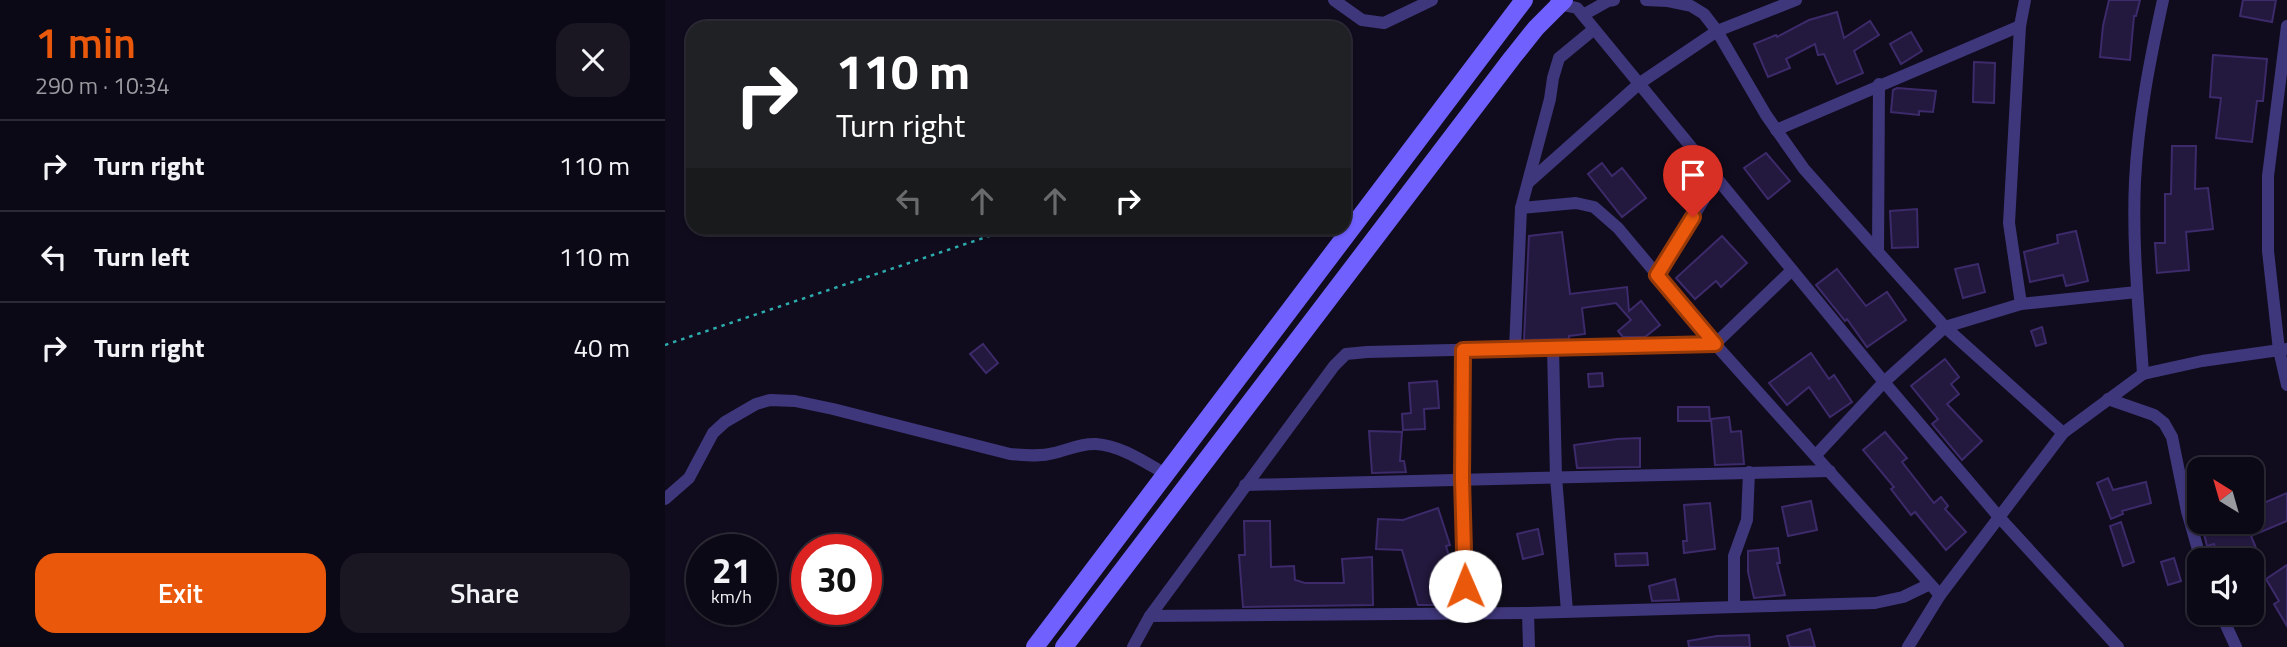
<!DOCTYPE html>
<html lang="en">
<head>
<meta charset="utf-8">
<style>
	:root { --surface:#0c0916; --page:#1a1723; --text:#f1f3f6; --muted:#9a9aa1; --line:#2c2a35; --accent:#ea580c }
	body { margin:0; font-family:"Titillium Web",sans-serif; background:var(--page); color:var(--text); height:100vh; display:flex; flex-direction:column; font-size:26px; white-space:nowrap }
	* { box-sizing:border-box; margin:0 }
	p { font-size:23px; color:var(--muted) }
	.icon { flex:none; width:38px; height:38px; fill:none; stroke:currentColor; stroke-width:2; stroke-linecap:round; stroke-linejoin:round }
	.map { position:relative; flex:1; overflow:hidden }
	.panel { display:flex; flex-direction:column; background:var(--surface); width:665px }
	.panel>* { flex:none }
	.banner { position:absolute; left:21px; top:21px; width:665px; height:214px; border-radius:21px; box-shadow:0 2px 5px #0004,0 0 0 2px var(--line); background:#202124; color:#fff; overflow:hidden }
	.needle { width:46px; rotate:323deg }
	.controls { position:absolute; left:1522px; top:457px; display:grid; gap:14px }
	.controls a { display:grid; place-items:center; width:77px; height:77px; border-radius:14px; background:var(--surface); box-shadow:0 2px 5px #0004,0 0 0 2px var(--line); font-size:35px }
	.speed { position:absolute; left:21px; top:534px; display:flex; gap:14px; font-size:35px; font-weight:700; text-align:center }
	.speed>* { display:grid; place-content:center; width:91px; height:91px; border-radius:50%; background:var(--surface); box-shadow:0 2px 5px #0004,0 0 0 2px var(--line); line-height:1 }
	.speed small { font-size:18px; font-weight:400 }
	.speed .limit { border:10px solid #d22; background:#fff; color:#111 }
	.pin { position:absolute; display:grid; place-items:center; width:60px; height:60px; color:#fff; margin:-72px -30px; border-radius:50% 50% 50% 0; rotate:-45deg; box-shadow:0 0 7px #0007 }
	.pin .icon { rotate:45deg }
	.me { position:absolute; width:77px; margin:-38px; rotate:359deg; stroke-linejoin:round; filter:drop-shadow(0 0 5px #0008) }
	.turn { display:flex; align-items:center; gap:24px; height:147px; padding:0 35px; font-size:32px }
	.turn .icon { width:91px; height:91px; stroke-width:2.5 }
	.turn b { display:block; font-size:49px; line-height:60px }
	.lanes { display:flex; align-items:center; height:66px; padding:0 35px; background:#0003; justify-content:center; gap:35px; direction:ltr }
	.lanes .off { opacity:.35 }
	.round { display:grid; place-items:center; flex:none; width:74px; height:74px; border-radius:21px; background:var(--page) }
	.head { display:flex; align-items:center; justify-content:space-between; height:119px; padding:0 35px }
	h1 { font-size:42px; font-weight:600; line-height:52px; color:var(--accent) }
	.cta { display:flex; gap:14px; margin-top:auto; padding:14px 35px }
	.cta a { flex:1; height:80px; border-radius:21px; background:var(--accent); color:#fff; font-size:28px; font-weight:600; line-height:80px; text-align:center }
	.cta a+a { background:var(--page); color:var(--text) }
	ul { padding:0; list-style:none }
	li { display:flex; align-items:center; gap:21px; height:91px; padding:0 35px; border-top:2px solid var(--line) }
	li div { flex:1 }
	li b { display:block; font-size:26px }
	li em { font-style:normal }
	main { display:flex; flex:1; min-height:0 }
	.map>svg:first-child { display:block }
</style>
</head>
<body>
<main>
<section class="panel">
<div class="head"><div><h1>1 min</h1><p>290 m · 10:34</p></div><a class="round"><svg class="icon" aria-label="close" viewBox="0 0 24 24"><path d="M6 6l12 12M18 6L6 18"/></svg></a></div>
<ul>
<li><svg class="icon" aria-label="right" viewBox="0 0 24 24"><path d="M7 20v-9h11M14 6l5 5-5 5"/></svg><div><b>Turn right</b></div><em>110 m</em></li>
<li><svg class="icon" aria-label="left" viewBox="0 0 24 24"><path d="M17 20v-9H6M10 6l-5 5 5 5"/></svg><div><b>Turn left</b></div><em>110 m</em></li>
<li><svg class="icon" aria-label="right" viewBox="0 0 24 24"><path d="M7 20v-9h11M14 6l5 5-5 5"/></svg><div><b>Turn right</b></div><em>40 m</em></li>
</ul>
<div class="cta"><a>Exit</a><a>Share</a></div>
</section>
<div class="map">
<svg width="1622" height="647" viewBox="0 0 1622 647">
	<rect width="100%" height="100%" fill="#100c1d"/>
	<!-- building -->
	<g fill="#23183e" stroke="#3c2a6a" stroke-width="2">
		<polygon points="1444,0 1475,0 1471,16 1469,16 1465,60 1435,57 1438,26"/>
		<polygon points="1578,0 1611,0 1607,22 1575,16"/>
		<polygon points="1172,12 1179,38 1205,21 1214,35 1189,51 1198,73 1172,84 1159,54 1153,55 1150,44 1121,59 1125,68 1103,77 1089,44 1111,35 1112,37 1144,20"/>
		<polygon points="1246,32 1257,51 1236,64 1225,44"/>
		<polygon points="1548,55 1602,59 1598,101 1592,101 1587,142 1551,138 1556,98 1545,97"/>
		<polygon points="1309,62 1330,63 1329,103 1308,102"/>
		<polygon points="1232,88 1271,91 1268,112 1254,111 1254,115 1226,112 1228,90"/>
		<polygon points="1507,146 1531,146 1530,189 1543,188 1548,229 1521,232 1524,270 1492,273 1490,243 1500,243 1500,194 1506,194"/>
		<polygon points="1101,153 1125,181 1103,199 1079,168"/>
		<polygon points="937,163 947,176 957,168 981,198 957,217 923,174"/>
		<polygon points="1252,209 1253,247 1227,248 1225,211"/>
		<polygon points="1411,231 1423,281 1401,286 1398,275 1365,282 1359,252 1393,243 1392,235"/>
		<polygon points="897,232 905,294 962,287 964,311 976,301 995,325 980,337 958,337 953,331 966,320 951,303 917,308 920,334 904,336 904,339 859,340 864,236"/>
		<polygon points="1057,236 1082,263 1056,287 1051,281 1030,299 1011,278"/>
		<polygon points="1313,264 1320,292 1298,298 1290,269"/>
		<polygon points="1172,269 1201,306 1222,292 1241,320 1202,347 1182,319 1180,321 1151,285"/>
		<polygon points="1377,327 1381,343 1371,346 1366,331"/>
		<polygon points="318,344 333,363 321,373 305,354"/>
		<polygon points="1146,353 1164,379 1169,375 1187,402 1165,417 1144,387 1122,405 1104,383"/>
		<polygon points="1280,359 1294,377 1286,384 1294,394 1282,404 1317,441 1297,460 1267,424 1273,419 1246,386"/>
		<polygon points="937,373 938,386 924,387 923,374"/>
		<polygon points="772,381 774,408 759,409 760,429 738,430 737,414 746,413 744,383"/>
		<polygon points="1013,407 1044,407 1045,421 1013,421"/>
		<polygon points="1064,417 1066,432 1076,431 1079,464 1050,465 1046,419"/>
		<polygon points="704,431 737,432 735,461 739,461 741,472 707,473"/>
		<polygon points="1220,432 1242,458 1237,462 1269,503 1276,497 1283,506 1280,509 1301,532 1281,550 1250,512 1246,515 1226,489 1229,487 1198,450"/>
		<polygon points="975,438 975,467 912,468 909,445 952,439"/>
		<polygon points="1443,478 1448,490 1481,482 1486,503 1457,511 1458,514 1446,519 1432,483"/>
		<polygon points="1622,493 1622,521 1586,536 1596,560 1553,560 1549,544 1542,546 1536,522 1587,522 1587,508"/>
		<polygon points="1146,501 1152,530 1123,536 1117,507"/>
		<polygon points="1045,503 1050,549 1019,553 1018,541 1022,541 1019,505"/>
		<polygon points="773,508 785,545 781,546 787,566 777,570 784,605 753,605 737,550 711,549 713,519 738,520"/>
		<polygon points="579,521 605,521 606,567 629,566 630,580 640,583 679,583 677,559 707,557 708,605 578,607 574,555 580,555"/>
		<polygon points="1456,522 1469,562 1458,566 1445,526"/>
		<polygon points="873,529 878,554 858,559 852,534"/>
		<polygon points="1113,548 1115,563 1112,563 1120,595 1089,598 1083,572 1083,551"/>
		<polygon points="982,553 983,565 951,566 950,554"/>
		<polygon points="1509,558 1516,581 1503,585 1496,562"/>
		<polygon points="1622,565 1622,626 1609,604 1614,601 1601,579"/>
		<polygon points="1010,579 1014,600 987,601 984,586"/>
		<polygon points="1145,629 1150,647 1125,647 1122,636"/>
		<polygon points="1084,635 1085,647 1024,647 1023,641 1052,636"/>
	</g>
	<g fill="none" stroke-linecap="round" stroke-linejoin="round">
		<!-- path -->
		<polyline stroke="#2dacae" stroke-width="2.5" stroke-dasharray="3.5 5" stroke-linecap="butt" points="0,345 348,228"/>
		<!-- street -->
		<g stroke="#3f377c" stroke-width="12">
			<polyline points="669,0 697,20 719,23 767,0"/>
			<polyline points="981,0 1002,1 1026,6 1039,14 1052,31 1101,115 1139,169 1280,327 1398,433"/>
			<polyline points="891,1 893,4 912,8 1219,382 1334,517 1453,647"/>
			<polyline points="918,15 943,1 949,0"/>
			<polyline points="1622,26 1603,176 1603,251 1614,350 1622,385"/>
			<polyline points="1111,130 1355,26"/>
			<polyline points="865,181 975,83 1052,31 1131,0"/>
			<polyline points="856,208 911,203 929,207 953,228 1050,344 1275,595"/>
			<polyline points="1213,252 1214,84"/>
			<polyline points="992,275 1052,178"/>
			<polyline points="1356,304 1344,223 1355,26 1360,0"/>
			<polyline points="888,348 891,477 902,611"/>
			<polyline points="850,349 856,208 885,99 888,78 894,58 928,30"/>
			<polyline points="798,350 797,479 801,613"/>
			<path d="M 1478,374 C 1474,310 1467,245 1470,181 C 1473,120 1485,59 1498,0"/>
			<polyline points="1443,399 1489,415 1499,423 1507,437 1522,511 1536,560"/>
			<polyline points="1151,455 1219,382 1280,327 1356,304 1472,292"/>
			<polyline points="580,485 1165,471"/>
			<path d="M 0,499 L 24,478 L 48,433 L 60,422 L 91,404 L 105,400 L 130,401 L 168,409 L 345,454 C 360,455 375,457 389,453 C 403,450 416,443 431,444 C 457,446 479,462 501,474"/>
			<polyline points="1069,607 1069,556 1082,520 1084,472"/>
			<polyline points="1555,612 1571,647"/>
			<polyline points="863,613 864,647"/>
			<polyline points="485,616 863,613 1210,603 1238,597 1265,584"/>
			<polyline points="468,647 485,616 669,366 681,354 702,352 1050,344 1127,270"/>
			<polyline points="1243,647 1275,595 1398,433 1478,374 1537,361 1622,349"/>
		</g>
		<!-- secondary -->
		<g stroke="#7060fe" stroke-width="18">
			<polyline points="370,647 859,0"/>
			<polyline points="399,647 847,58 871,28 899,0"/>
		</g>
	</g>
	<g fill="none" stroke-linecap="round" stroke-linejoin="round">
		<defs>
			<polyline id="route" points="800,586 797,479 798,350 1050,344 992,275 1028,217"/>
		</defs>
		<!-- route casing -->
		<use href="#route" stroke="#983908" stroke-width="18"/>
		<!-- route -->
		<use href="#route" stroke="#ea580c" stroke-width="12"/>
	</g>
</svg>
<div class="controls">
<a><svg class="needle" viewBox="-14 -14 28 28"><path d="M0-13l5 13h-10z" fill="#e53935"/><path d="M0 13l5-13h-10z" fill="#9a9aa1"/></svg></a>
<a><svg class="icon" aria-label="sound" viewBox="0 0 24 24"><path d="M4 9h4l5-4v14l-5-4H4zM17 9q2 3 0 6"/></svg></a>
</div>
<div class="speed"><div>21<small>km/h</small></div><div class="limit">30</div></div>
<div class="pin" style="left:1028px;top:217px;background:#d93025"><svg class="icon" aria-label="arrive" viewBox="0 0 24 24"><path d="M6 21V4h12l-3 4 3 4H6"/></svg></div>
<svg class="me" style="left:800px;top:586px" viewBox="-20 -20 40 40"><circle r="19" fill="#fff"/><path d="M0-13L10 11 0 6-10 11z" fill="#ea580c"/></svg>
<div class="banner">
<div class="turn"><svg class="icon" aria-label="right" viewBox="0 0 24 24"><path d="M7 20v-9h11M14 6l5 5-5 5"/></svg><div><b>110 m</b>Turn right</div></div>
<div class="lanes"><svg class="icon off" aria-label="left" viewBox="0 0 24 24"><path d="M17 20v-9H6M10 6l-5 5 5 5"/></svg><svg class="icon off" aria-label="ahead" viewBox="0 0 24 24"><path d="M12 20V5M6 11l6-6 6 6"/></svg><svg class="icon off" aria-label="ahead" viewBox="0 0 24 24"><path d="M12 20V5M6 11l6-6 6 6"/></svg><svg class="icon" aria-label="right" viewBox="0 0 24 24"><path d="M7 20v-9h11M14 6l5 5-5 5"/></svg></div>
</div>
</div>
</main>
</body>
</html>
